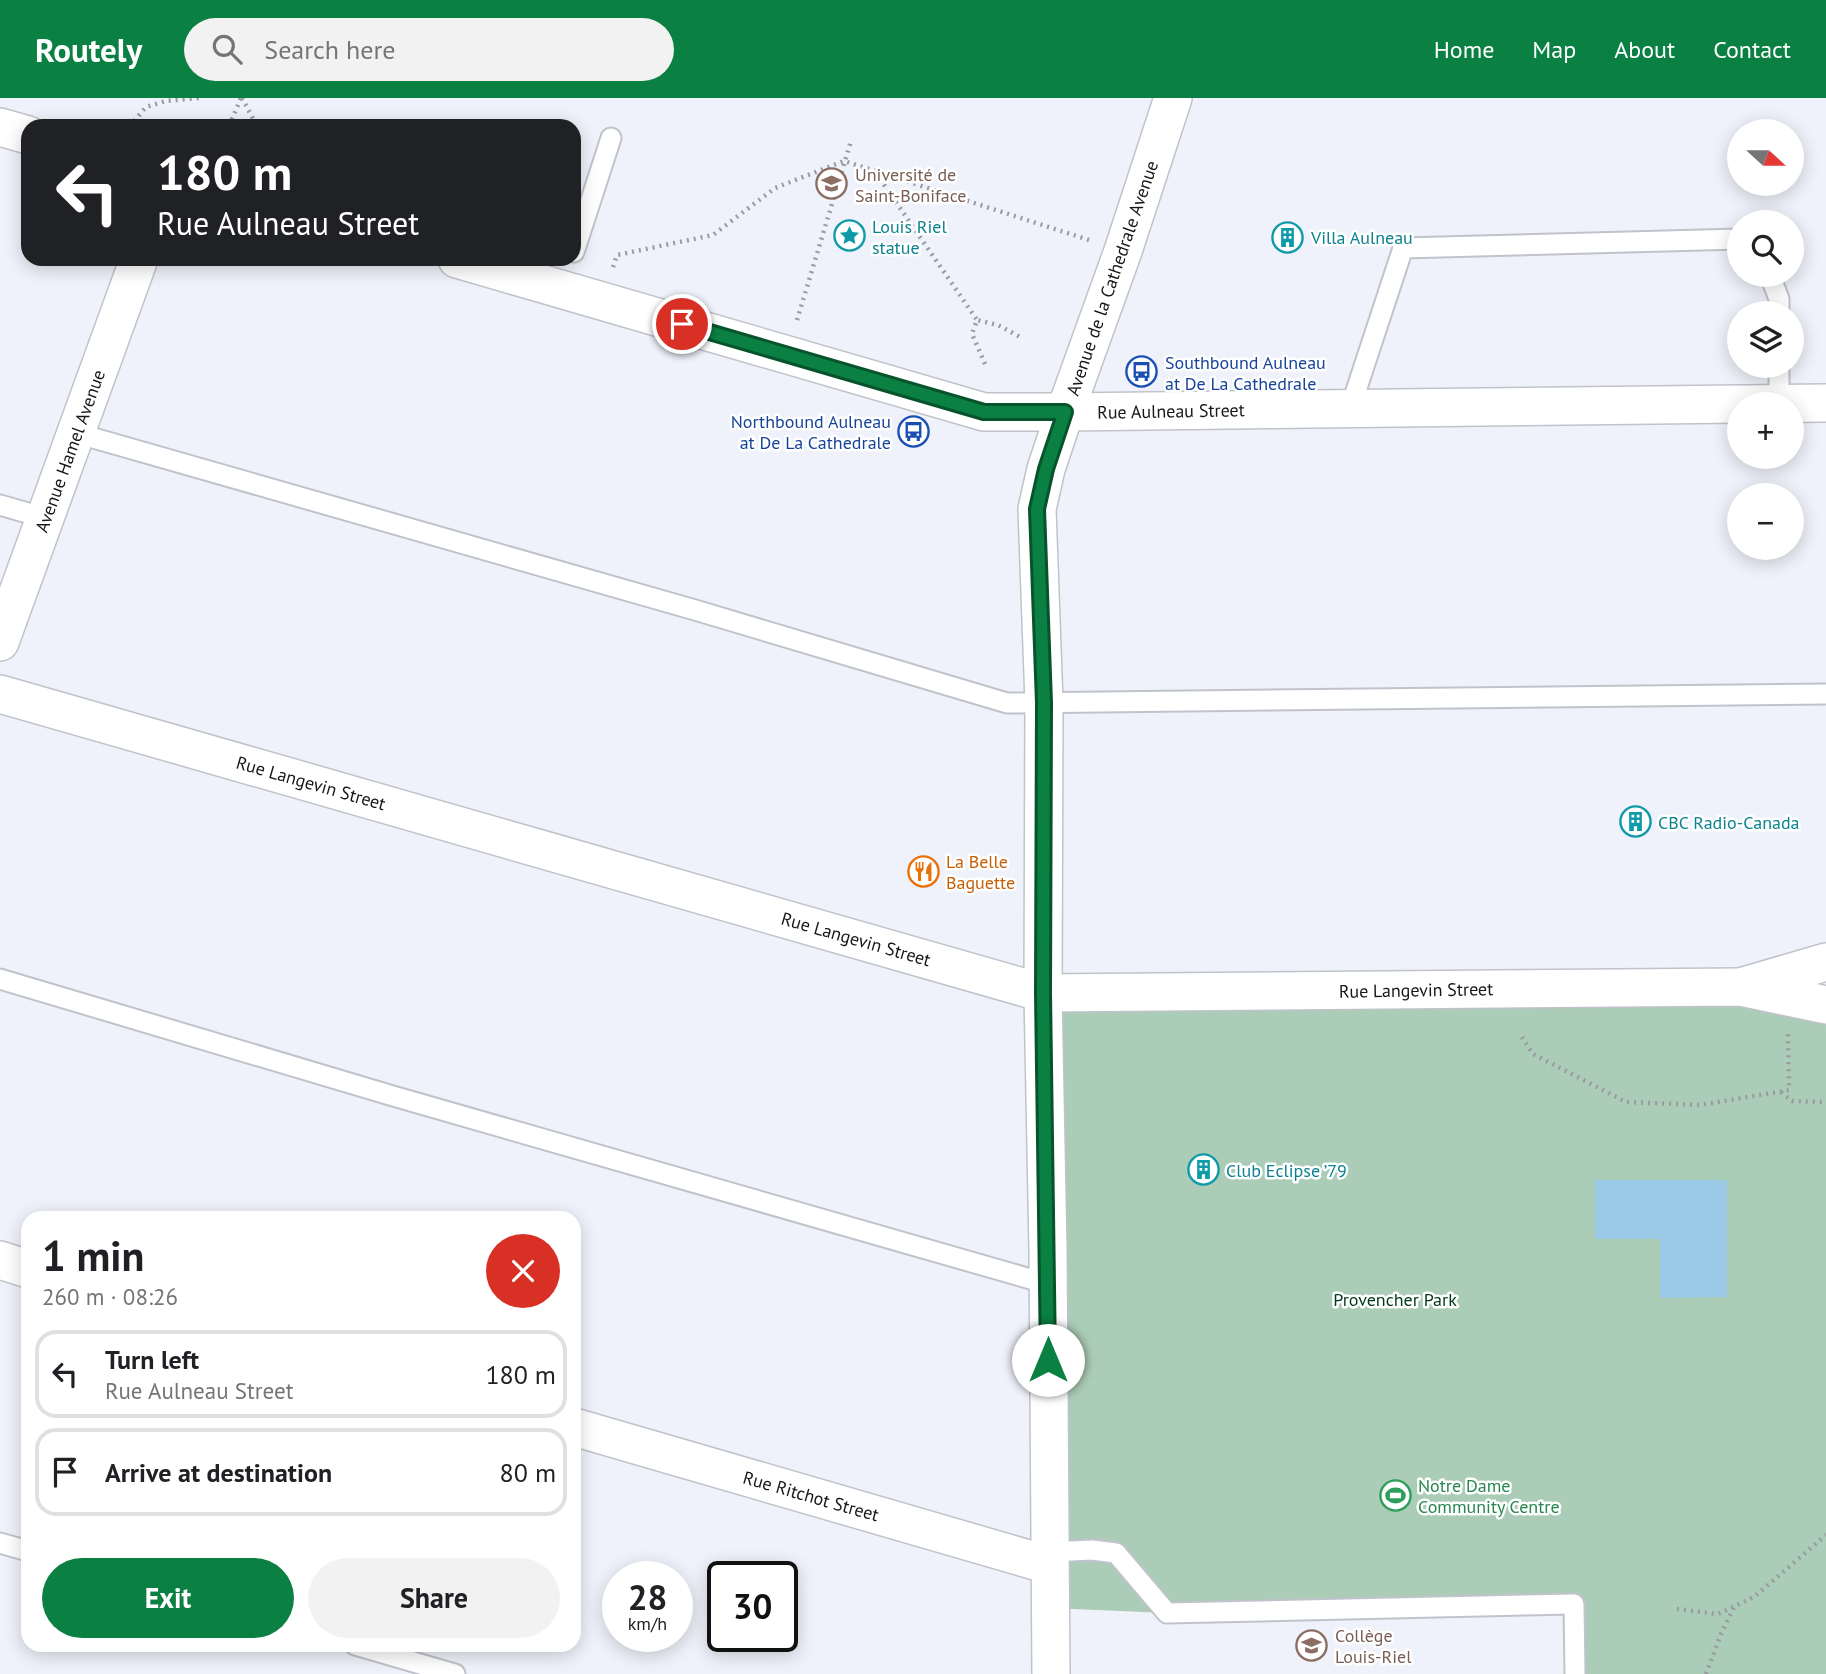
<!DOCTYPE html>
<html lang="en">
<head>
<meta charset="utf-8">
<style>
	:root { --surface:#fff; --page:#f2f2f2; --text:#202124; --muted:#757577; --line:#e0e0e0; --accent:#0b8043 }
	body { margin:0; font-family:"PT Sans",sans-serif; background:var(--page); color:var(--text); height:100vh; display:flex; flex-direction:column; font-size:26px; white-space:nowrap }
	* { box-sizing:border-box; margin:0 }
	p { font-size:23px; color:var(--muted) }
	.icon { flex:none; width:38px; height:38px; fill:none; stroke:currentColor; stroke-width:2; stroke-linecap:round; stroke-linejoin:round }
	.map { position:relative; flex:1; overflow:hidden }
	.drawer { position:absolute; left:21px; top:1113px; width:560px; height:441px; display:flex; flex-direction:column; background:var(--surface); border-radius:21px; box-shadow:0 4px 18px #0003 }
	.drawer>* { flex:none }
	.guide { position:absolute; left:21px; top:21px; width:560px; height:147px; border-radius:21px; box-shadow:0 4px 18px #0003; background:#202124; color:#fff; overflow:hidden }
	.needle { width:46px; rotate:111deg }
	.controls { position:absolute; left:1727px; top:21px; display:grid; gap:14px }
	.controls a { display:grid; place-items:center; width:77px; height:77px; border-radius:50%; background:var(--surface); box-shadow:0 4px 18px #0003; font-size:35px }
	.speed { position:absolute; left:602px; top:1463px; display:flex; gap:14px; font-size:35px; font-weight:700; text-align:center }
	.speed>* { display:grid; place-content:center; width:91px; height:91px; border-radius:50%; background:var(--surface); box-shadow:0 4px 18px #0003; line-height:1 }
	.speed small { font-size:18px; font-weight:400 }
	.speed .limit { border:4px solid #111; border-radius:10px; background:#fff; color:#111 }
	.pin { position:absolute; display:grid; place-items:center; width:60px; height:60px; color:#fff; margin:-30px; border:4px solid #fff; border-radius:50%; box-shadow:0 2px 7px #0007 }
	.me { position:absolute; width:77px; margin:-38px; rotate:0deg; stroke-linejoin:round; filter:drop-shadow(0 0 5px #0008) }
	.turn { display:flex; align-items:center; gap:24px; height:147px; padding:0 21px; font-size:32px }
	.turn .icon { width:91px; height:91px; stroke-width:2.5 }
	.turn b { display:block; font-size:49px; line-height:60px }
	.round { display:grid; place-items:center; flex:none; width:74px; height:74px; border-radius:37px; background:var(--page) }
	.headline { display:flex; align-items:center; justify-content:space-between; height:119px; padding:0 21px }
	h1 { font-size:42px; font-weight:600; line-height:52px }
	.cta { display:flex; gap:14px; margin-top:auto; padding:14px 21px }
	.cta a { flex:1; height:80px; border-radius:42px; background:var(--accent); color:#fff; font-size:28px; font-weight:600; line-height:80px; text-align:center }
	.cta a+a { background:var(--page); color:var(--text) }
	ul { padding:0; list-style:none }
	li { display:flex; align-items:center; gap:21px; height:88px; margin:0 14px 10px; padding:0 7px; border:4px solid var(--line); border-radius:21px }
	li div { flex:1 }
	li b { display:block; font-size:26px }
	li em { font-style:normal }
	header { display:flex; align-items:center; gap:42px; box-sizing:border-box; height:98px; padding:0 35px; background:var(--accent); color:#fff }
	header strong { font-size:33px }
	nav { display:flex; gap:38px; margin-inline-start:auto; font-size:24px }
	.search { width:490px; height:63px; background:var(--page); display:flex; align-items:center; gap:18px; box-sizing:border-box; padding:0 24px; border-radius:38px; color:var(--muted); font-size:26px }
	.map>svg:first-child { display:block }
</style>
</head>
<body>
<header>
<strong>Routely</strong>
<div class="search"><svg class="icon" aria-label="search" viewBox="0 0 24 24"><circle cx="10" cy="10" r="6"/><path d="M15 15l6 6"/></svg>Search here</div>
<nav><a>Home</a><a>Map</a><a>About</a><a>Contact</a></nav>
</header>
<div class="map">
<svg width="1826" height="1576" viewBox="0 0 1826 1576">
	<rect width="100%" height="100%" fill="#eff2fa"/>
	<!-- park -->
	<polygon fill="#abccb6" points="1043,895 1826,907 1826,1576 1575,1576 1574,1506 1167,1515 1050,1510"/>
	<!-- water -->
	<polygon fill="#9bcae6" points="1595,1082 1727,1082 1727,1199 1660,1200 1660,1141 1595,1141"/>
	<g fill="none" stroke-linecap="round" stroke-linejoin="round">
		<defs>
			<g id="lane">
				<polyline points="574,154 611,40"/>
				<polyline points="1770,177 1779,201 1779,215"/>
				<polyline points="1779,268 1779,306"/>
				<polyline points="1350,311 1403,150 1740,141"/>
				<polyline points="76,335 695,512 1007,605 1826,596"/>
				<polyline points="0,407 45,420"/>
				<polyline points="0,881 393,998 1048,1186"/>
				<polyline points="0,1445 28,1453"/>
				<polyline points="1049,1454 1092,1452 1116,1455 1167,1515 1574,1506 1575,1576"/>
				<polyline points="355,1547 455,1576"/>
			</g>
			<g id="street">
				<polyline points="0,29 28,37"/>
				<polyline points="457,161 984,314 1065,314 1740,306"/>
				<polyline points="1746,306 1826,305"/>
				<polyline points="0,544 139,161"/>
				<polyline points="0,596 1043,895 1740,889 1826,907"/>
				<polyline points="1744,888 1826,864"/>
				<polyline points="0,1162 28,1171"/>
				<polyline points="574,1329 1049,1467"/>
				<polyline points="1051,1576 1048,1152 1043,895 1044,605 1037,411 1046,371 1065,314 1123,153 1173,0"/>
			</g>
		</defs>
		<!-- lane casing -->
		<use href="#lane" stroke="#c0c3cb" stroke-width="23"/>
		<!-- street casing -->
		<use href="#street" stroke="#c0c3cb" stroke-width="40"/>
		<!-- path -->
		<g stroke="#999ba1" stroke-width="4.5" stroke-dasharray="2 5" stroke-linecap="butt">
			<polyline points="242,0 257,28"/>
			<polyline points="134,23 146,9 166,3 199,0"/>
			<polyline points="229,28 241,0"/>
			<polyline points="876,75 977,222"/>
			<polyline points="613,169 617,157 713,137 775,90 844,63 1089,142"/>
			<polyline points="797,222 851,43"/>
			<polyline points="985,266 972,236 977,222 998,227 1022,240"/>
			<polyline points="1522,939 1533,956 1626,1004 1700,1007 1789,992 1788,934"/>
			<polyline points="1781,994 1792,1003 1826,1004"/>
			<polyline points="1677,1511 1718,1516 1754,1499 1826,1437"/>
			<polyline points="1706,1576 1721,1536 1734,1509"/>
		</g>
		<!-- lane -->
		<use href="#lane" stroke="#fff" stroke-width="19"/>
		<!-- street -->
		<use href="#street" stroke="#fff" stroke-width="37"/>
	</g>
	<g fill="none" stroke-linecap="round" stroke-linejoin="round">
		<defs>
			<polyline id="route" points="682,226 984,314 1065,314 1046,371 1037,411 1044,605 1043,895 1048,1262"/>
		</defs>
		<!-- route casing -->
		<use href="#route" stroke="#07532c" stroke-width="18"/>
		<!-- route -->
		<use href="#route" stroke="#0b8043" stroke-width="12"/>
	</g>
	<!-- icons -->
	<defs>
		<symbol id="university-ring" viewBox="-11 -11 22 22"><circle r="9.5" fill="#fff" stroke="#8d6e63" stroke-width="1.5"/><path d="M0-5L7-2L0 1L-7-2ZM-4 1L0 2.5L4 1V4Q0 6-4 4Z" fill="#8d6e63"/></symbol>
		<symbol id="sight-ring" viewBox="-11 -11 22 22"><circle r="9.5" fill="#fff" stroke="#0f9aa8" stroke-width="1.5"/><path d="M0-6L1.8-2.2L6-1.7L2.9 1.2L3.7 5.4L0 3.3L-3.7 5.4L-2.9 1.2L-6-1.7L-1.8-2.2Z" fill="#0f9aa8"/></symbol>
		<symbol id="building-ring" viewBox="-11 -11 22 22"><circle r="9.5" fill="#fff" stroke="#0f9aa8" stroke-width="1.5"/><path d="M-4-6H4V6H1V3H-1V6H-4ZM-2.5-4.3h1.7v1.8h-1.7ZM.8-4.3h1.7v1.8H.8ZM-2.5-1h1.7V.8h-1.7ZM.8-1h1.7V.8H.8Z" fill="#0f9aa8"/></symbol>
		<symbol id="bus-ring" viewBox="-11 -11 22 22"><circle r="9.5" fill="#fff" stroke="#1a4fb4" stroke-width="1.5"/><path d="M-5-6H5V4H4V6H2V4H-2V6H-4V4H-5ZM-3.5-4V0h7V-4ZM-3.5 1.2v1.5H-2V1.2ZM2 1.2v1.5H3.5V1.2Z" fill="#1a4fb4"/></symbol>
		<symbol id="restaurant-ring" viewBox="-11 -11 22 22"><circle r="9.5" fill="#fff" stroke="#e8710a" stroke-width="1.5"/><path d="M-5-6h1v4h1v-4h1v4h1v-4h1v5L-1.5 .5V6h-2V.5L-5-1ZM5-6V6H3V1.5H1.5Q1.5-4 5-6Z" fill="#e8710a"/></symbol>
		<symbol id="stadium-ring" viewBox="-11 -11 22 22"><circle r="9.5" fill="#fff" stroke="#2e9e5b" stroke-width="1.5"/><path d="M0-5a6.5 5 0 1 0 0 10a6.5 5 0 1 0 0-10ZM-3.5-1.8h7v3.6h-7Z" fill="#2e9e5b"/></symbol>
		<symbol id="school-ring" viewBox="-11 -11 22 22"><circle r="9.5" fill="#fff" stroke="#8d6e63" stroke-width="1.5"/><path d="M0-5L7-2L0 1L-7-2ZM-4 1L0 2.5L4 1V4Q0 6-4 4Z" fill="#8d6e63"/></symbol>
	</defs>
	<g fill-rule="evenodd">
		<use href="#university-ring" x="814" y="68" width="35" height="35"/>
		<use href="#sight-ring" x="832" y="120" width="35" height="35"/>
		<use href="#building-ring" x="1270" y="122" width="35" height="35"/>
		<use href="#bus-ring" x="1124" y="256" width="35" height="35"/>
		<use href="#bus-ring" x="896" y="316" width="35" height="35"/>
		<use href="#building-ring" x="1618" y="706" width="35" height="35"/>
		<use href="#restaurant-ring" x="906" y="756" width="35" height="35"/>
		<use href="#building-ring" x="1186" y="1054" width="35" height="35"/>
		<use href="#stadium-ring" x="1378" y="1380" width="35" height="35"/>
		<use href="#school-ring" x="1294" y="1530" width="35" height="35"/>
	</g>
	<g text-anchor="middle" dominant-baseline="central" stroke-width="5" stroke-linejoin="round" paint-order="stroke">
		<!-- education labels -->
		<g font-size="18" fill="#785e54" stroke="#fff" text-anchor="start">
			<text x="855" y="76">Université de<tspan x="855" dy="21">Saint-Boniface</tspan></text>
			<text x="1335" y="1537">Collège<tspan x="1335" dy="21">Louis-Riel</tspan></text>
		</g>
		<!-- culture labels -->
		<g font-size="18" fill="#0d838f" stroke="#fff" text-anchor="start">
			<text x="872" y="128">Louis Riel<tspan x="872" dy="21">statue</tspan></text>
			<text x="1311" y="139">Villa Aulneau</text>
			<text x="1658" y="724">CBC Radio-Canada</text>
			<text x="1226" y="1072">Club Eclipse ’79</text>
		</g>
		<!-- street labels -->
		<g font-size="18" fill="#16171a" stroke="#fff">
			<text transform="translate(1112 180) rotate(-71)">Avenue de la Cathedrale Avenue</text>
			<text transform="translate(1171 313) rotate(-1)">Rue Aulneau Street</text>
			<text transform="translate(70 353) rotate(-70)">Avenue Hamel Avenue</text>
			<text transform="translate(311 685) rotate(16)">Rue Langevin Street</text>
			<text transform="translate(856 841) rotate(16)">Rue Langevin Street</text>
			<text transform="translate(1416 892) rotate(-1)">Rue Langevin Street</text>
			<text transform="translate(811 1398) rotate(16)">Rue Ritchot Street</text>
		</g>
		<!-- transit labels -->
		<g font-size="18" fill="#164399" stroke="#fff" text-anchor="start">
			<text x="1165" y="264">Southbound Aulneau<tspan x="1165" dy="21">at De La Cathedrale</tspan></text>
			<text x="891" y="323" text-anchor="end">Northbound Aulneau<tspan x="891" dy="21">at De La Cathedrale</tspan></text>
		</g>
		<!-- food labels -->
		<g font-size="18" fill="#c56008" stroke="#fff" text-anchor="start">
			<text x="946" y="763">La Belle<tspan x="946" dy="21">Baguette</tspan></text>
		</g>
		<!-- park labels -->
		<g font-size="18" fill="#00381d" stroke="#fff">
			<text x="1395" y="1201">Provencher Park</text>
		</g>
		<!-- leisure labels -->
		<g font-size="18" fill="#27864d" stroke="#fff" text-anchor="start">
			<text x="1418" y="1387">Notre Dame<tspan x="1418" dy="21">Community Centre</tspan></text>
		</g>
	</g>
</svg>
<div class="controls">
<a><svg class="needle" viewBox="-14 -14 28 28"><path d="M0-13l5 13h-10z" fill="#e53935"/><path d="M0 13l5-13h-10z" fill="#757577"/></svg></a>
<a><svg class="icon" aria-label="search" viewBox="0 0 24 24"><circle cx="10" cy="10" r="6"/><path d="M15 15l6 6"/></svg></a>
<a><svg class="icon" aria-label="layers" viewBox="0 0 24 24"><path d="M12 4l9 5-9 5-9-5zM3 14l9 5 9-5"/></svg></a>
<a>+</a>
<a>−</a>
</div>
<div class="speed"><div>28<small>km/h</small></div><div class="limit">30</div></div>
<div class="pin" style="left:682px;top:226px;background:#d93025"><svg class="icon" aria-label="arrive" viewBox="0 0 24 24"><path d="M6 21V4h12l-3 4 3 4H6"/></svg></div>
<svg class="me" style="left:1048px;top:1262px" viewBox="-20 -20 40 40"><circle r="19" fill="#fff"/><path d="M0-13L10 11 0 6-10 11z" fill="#0b8043"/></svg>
<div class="guide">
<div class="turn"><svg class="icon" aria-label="left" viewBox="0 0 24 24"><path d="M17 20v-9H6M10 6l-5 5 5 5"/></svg><div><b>180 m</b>Rue Aulneau Street</div></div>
</div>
<section class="drawer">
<div class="headline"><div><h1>1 min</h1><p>260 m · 08:26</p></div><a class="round" style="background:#d93025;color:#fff"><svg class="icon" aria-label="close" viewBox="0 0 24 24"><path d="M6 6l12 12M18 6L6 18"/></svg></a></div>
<ul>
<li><svg class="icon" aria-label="left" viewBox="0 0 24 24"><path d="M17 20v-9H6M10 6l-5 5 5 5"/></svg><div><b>Turn left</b><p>Rue Aulneau Street</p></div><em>180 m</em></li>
<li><svg class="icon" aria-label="arrive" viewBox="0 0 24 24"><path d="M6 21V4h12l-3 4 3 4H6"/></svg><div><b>Arrive at destination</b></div><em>80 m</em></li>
</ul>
<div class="cta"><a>Exit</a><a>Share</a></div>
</section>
</div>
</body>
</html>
